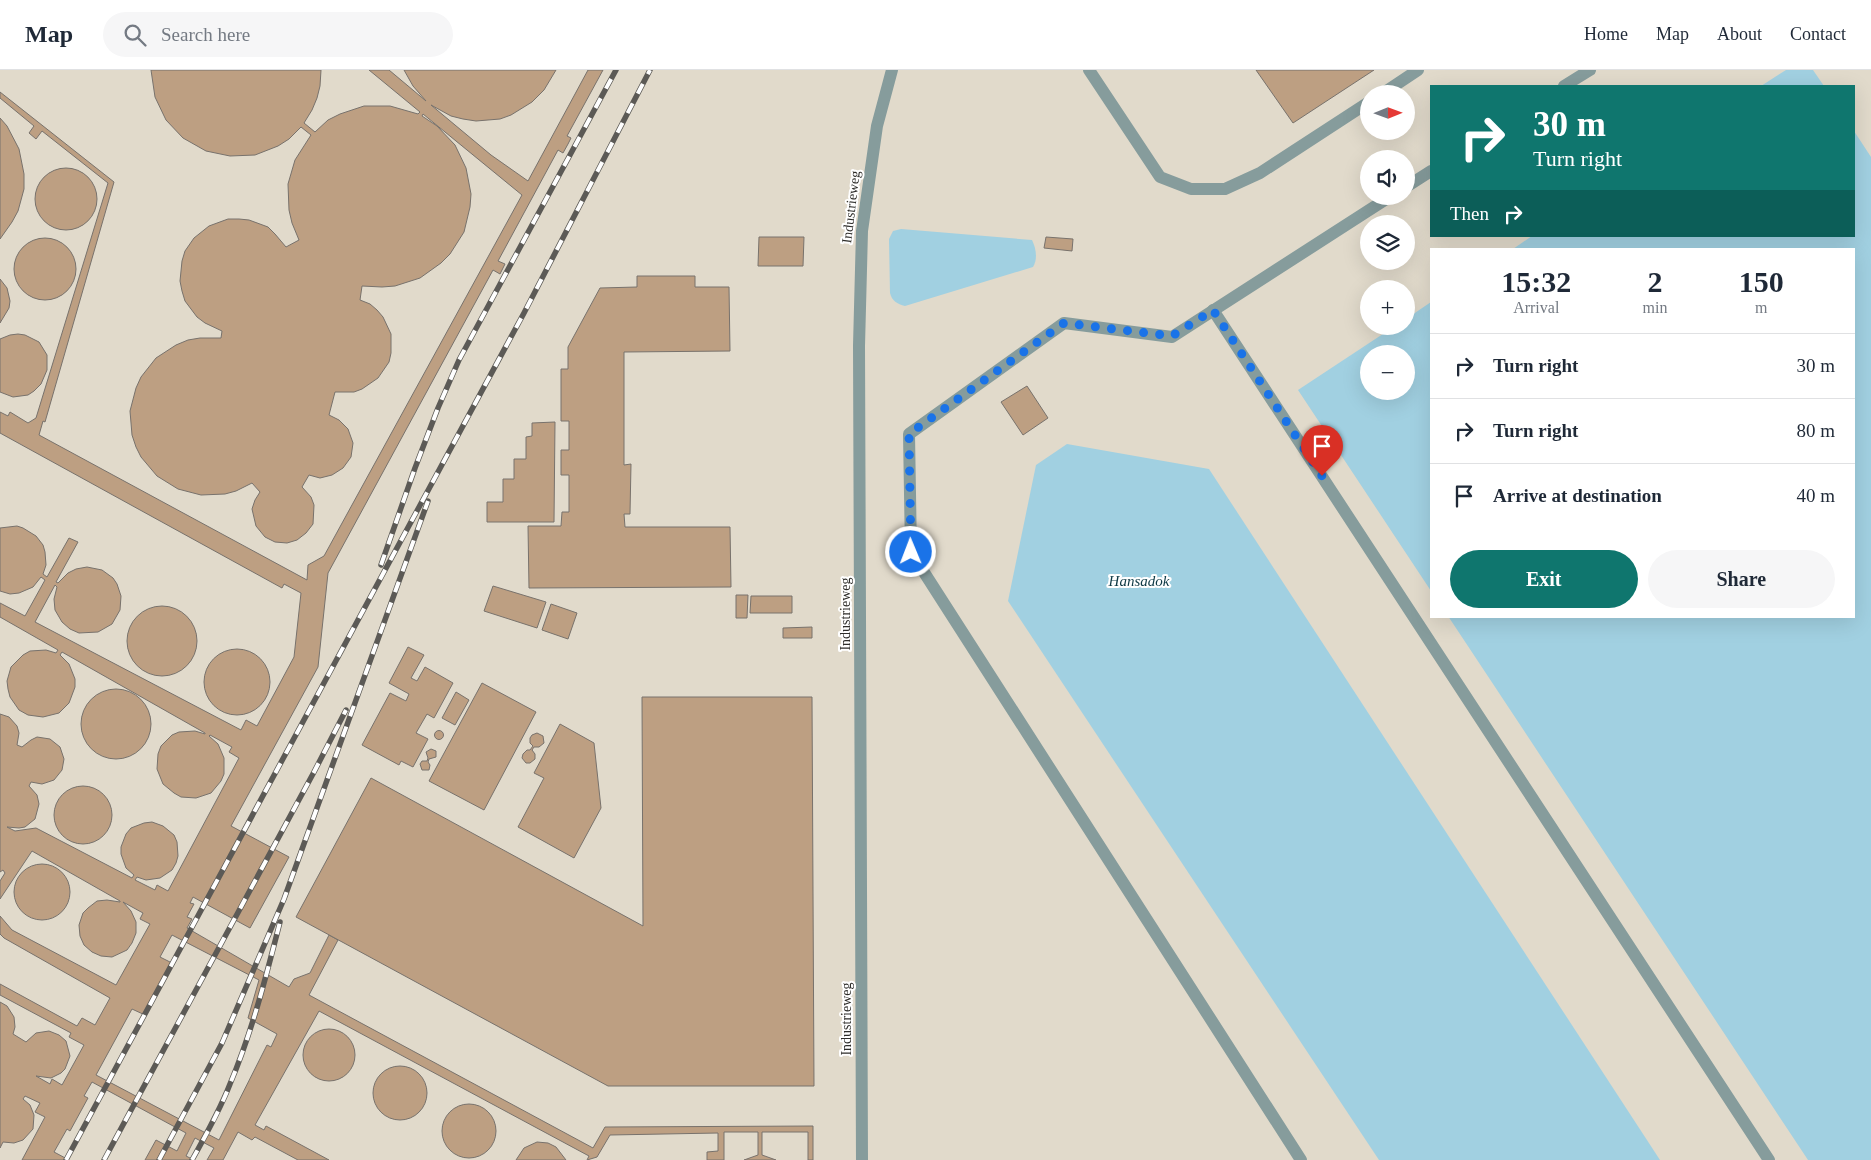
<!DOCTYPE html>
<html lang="en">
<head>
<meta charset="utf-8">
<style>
	:root { --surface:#fff; --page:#f6f6f7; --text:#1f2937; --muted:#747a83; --line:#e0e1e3; --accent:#0f766e }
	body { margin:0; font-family:"Times New Roman",serif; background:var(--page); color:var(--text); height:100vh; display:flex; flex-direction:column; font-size:19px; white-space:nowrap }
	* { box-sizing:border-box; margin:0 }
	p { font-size:16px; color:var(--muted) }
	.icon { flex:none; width:28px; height:28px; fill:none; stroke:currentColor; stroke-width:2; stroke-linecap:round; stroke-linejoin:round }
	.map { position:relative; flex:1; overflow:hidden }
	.details { position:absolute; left:1430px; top:178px; width:425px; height:370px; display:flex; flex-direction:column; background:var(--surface); border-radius:0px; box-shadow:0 5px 20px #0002 }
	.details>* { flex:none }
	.guide { position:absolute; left:1430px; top:15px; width:425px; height:152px; border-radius:0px; box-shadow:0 5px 20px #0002; background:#0f766e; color:#fff; overflow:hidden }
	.needle { width:32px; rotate:89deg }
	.fabs { position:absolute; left:1360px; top:15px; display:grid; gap:10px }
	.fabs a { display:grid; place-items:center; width:55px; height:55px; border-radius:50%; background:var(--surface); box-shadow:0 5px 20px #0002; font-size:25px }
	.pin { position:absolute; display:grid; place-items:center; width:42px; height:42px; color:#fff; margin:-51px -21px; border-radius:50% 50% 50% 0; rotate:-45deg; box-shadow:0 0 5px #0007 }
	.pin .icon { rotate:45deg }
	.me { position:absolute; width:55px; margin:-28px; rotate:359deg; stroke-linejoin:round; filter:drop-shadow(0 0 4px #0008) }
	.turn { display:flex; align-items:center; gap:18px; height:105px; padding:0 20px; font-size:22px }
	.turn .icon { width:65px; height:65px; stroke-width:2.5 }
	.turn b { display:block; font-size:35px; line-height:42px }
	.then { display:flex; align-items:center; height:48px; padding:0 20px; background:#0003; gap:10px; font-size:19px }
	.eta { display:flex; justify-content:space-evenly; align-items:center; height:85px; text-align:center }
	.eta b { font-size:30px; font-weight:800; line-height:35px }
	.action { display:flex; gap:10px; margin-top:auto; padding:10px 20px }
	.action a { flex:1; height:58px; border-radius:30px; background:var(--accent); color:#fff; font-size:20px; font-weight:800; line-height:58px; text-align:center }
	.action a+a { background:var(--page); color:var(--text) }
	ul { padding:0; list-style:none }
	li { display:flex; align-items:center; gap:15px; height:65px; padding:0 20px; border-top:1px solid var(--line) }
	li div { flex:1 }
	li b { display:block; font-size:19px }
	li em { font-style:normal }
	header { display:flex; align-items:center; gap:30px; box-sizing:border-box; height:70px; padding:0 25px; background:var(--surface); border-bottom:1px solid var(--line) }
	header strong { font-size:24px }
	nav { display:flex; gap:28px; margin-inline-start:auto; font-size:18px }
	.search { width:350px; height:45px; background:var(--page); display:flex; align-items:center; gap:12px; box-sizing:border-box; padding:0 18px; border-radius:28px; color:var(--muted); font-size:19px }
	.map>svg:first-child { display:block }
</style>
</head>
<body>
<header>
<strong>Map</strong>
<div class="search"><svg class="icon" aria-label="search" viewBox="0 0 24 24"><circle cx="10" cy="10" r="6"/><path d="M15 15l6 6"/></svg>Search here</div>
<nav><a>Home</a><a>Map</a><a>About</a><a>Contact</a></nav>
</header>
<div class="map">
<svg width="1871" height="1090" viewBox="0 0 1871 1090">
	<rect width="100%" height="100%" fill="#e8e4dc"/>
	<!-- built -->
	<path fill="#e1dacb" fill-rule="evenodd" d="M 0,0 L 1871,0 L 1871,1090 L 0,1090 ZM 1431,16 L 1854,16 L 1854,166 L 1431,166 ZM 1369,24 L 1406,24 L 1406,61 L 1369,61 ZM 1369,89 L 1406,89 L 1406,126 L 1369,126 ZM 1369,154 L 1406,154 L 1406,191 L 1369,191 ZM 1431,179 L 1854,179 L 1854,546 L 1431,546 ZM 1369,219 L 1406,219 L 1406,256 L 1369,256 ZM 1369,284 L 1406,284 L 1406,321 L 1369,321 Z"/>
	<!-- water -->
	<g fill="#a1d0e1" fill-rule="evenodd">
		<polygon points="1786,0 1813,0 1824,16 1761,16"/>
		<polygon points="1854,61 1871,87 1871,1090 1808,1090 1448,546 1854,546 1854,179 1513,179 1532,166 1854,166"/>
		<path d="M 901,159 L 1032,170 C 1036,178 1038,189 1033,197 L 905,236 C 897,234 892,231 890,223 L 889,169 L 893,161 Z"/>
		<path d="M 1431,232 L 1431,521 L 1298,320 L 1395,256 L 1406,256 L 1406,249 ZM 1369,284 L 1406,284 L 1406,321 L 1369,321 Z"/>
		<polygon points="1067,374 1209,399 1660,1090 1379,1090 1008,531 1036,395"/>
	</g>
	<!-- building -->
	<g fill="#bd9f82" stroke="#78726c" fill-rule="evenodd">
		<path d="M 151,0 L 321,0 L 320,16 L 317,28 L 312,40 L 304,53 L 315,62 L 328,50 L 340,44 L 364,36 L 390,36 L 418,44 L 420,42 L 369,0 L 389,0 L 426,31 L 413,16 L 404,0 L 556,0 L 544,20 L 532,32 L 511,45 L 500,49 L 476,51 L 463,49 L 451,46 L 431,35 L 491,85 L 528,111 L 588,0 L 603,0 L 567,66 L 571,68 L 568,74 L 563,83 L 558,80 L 498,191 L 505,194 L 500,204 L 493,200 L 328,503 L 318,597 L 231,756 L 289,787 L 250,858 L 193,827 L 190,833 L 194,834 L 187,847 L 192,849 L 187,858 L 289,917 L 294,909 L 310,903 L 329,865 L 338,870 L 309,925 L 593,1078 L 605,1057 L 813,1056 L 813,1090 L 808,1090 L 808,1062 L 762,1062 L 762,1085 L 776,1090 L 744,1090 L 758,1085 L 758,1062 L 724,1062 L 724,1090 L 707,1090 L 707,1082 L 718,1081 L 718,1063 L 610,1065 L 597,1087 L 587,1090 L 589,1086 L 319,941 L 255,1055 L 264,1060 L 266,1056 L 329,1090 L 298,1090 L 255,1067 L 252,1070 L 238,1062 L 223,1090 L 207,1090 L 214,1078 L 195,1068 L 186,1086 L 194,1090 L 145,1090 L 156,1070 L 177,1081 L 186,1063 L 92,1012 L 84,1026 L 88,1028 L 70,1061 L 67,1059 L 54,1082 L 69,1090 L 22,1090 L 45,1047 L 35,1042 L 40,1033 L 25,1026 L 23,1029 L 30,1035 L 34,1045 L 33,1059 L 23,1070 L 14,1073 L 3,1072 L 0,1078 L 0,932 L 7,936 L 14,947 L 15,957 L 13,964 L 26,972 L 36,963 L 49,961 L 59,965 L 66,971 L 70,986 L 65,999 L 61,1003 L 51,1008 L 36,1006 L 50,1014 L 52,1009 L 62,1015 L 84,975 L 69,967 L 71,963 L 0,925 L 0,914 L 77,956 L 82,948 L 95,955 L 110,928 L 4,868 L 0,864 L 0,846 L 12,860 L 116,915 L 150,854 L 140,849 L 143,843 L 123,832 L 131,841 L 136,852 L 136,863 L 132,873 L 127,880 L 112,887 L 101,886 L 92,882 L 84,875 L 80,866 L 79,855 L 83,843 L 88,838 L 97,831 L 107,830 L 120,832 L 120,831 L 32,781 L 0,829 L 0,811 L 5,803 L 3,800 L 0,802 L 0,644 L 9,647 L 17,656 L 19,663 L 17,675 L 22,677 L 31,670 L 37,667 L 50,669 L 60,677 L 64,689 L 62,700 L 54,710 L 42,714 L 31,712 L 29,716 L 37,725 L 39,734 L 35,749 L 25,757 L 19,758 L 7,757 L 15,761 L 36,758 L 132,808 L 134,805 L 126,798 L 121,784 L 121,777 L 126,764 L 131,758 L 144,753 L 152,752 L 163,756 L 174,765 L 177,772 L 178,786 L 176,793 L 172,800 L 160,808 L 146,810 L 137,807 L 135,810 L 155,820 L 157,815 L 168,821 L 239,688 L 229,682 L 232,677 L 210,665 L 209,666 L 218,674 L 224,688 L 224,704 L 221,711 L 211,723 L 196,728 L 181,727 L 174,723 L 163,714 L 157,699 L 158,684 L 161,676 L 172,665 L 179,662 L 195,661 L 205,664 L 205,663 L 62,582 L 60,585 L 69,594 L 75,609 L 75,617 L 69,633 L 59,643 L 43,647 L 28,645 L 19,640 L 10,627 L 8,619 L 7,611 L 11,597 L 23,585 L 30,581 L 46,580 L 56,583 L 58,580 L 0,547 L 0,533 L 25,546 L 45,510 L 41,507 L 33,517 L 19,523 L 10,524 L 0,521 L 0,458 L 17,456 L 23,458 L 36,466 L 43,475 L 45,482 L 46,495 L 43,504 L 47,507 L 69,468 L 78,472 L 56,512 L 58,513 L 68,503 L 76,499 L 87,497 L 102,500 L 113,508 L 117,514 L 121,526 L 120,540 L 112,554 L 98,562 L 79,563 L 70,559 L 62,552 L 55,540 L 54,529 L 57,517 L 55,515 L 35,552 L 241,660 L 246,650 L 257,656 L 294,587 L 301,523 L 284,514 L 282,518 L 0,363 L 0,342 L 8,346 L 10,342 L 28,353 L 36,348 L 108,113 L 42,61 L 36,69 L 29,63 L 34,56 L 0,28 L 0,22 L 114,112 L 45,352 L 43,351 L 39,365 L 307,510 L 308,495 L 324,486 L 522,125 L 423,44 L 422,46 L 437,56 L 455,75 L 466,98 L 471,124 L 470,137 L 464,162 L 450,184 L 441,193 L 420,208 L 395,216 L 382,217 L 362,216 L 360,230 L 370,234 L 377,240 L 383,247 L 391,264 L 391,283 L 389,292 L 378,308 L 362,319 L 354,322 L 335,322 L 329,345 L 339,350 L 348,359 L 353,373 L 351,387 L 343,398 L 332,405 L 320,408 L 309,405 L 302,417 L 311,427 L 314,435 L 313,454 L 306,463 L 297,470 L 287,473 L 275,472 L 265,467 L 256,456 L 252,439 L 255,430 L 260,422 L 252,413 L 236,421 L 225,424 L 201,425 L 178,419 L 157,406 L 141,387 L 136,377 L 132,365 L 130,341 L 136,318 L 141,307 L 156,288 L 176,275 L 188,270 L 200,268 L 221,268 L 222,261 L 205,253 L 197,247 L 185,231 L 182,221 L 180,211 L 182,191 L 185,181 L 194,168 L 209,156 L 228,149 L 239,149 L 249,150 L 268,157 L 275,164 L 286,177 L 299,170 L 292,153 L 289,140 L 288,114 L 295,90 L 311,65 L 301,57 L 289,69 L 278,76 L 255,85 L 230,86 L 206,81 L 183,68 L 166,50 L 155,27 ZM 172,865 L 259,910 L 248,948 L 277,964 L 271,977 L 267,975 L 219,1070 L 96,1005 L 132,939 L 145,945 L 172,893 L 160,887 Z"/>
		<polygon points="1256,0 1374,0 1293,53"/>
		<polygon points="0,48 7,56 19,79 24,104 24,119 18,141 12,152 0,169"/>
		<circle cx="66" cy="129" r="31"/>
		<polygon points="759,167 804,167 803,196 758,196"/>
		<polygon points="1046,167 1073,169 1072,181 1044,178"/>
		<circle cx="45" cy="199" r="31"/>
		<polygon points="637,206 695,206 695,217 729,217 730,281 624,282 624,395 631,394 630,444 624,444 625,457 730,457 731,517 529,518 528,456 561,456 562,442 569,442 569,405 561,405 561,380 569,380 569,351 561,351 561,299 568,299 568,277 600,218 637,217"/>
		<polygon points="0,209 7,218 10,231 9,238 0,253"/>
		<polygon points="18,264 25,265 39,272 47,285 47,300 41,314 34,321 28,325 13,327 0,322 0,269 10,265"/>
		<polygon points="1027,316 1048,348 1023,365 1001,332"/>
		<polygon points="555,352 554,452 487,452 487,432 503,432 503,409 514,409 514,389 526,389 526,367 532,366 532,353"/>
		<polygon points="493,516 546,532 537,558 484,541"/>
		<polygon points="736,525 748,525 747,548 736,548"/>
		<polygon points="751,526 792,526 792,543 750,543"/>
		<polygon points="551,534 577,543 568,569 542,560"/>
		<circle cx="162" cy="571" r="35"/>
		<polygon points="812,557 812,568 783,568 783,558"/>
		<polygon points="408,577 424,585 411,608 417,611 425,597 453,613 434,648 427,644 416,663 428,669 413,697 401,691 399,695 362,675 390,623 406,631 409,624 389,613"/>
		<circle cx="237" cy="612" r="33"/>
		<polygon points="482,613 536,642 484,740 429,711"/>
		<circle cx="116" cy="654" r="35"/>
		<polygon points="456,622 469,630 455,655 442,648"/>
		<polygon points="642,627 812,627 814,1016 608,1016 296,847 371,708 643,856"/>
		<polygon points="560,654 594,673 601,738 574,788 518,757 544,708 534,703"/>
		<circle cx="439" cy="665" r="4.5"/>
		<polygon points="537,663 543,666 544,673 539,677 534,677 532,680 535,684 535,689 530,693 526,693 522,688 523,684 527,680 530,680 533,676 530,673 530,668 532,665"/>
		<polygon points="431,679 436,681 436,687 429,689 428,692 430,695 429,700 422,700 420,694 422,691 427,691 428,688 426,682"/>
		<circle cx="83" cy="745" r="29"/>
		<circle cx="42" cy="822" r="28"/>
		<circle cx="329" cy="985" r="26"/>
		<circle cx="400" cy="1023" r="27"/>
		<circle cx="469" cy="1061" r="27"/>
		<polygon points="537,1072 548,1073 556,1077 566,1090 516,1090 524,1078"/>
	</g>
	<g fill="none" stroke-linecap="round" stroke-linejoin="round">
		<!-- minor -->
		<g stroke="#869c9c" stroke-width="12">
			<polyline points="1089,0 1160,107 1191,119 1225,119 1260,103 1369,32"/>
			<polyline points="1564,16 1590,0"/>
			<polyline points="1382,24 1418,0"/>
			<polyline points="1406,117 1431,101"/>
			<polyline points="1213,240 1769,1090"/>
			<polyline points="862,1090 859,276 862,161 877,56 892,0"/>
			<polyline points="1301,1090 911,482 909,364 1064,253 1172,267 1391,126"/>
		</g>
		<defs>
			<g id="rail">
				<polyline points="381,495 415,398 438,338 459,290 616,0"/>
				<polyline points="66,1090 524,243 650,0"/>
				<polyline points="104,1090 314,702 346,640"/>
				<polyline points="159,1090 222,973 284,829 428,431"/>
				<path d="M 192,1090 C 206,1065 220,1040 230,1014 C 252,962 266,907 280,852"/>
			</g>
		</defs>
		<!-- rail casing -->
		<use href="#rail" stroke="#5c5a56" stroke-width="5.5"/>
		<!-- rail -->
		<use href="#rail" stroke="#fff" stroke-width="4" stroke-dasharray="11" stroke-linecap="butt"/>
	</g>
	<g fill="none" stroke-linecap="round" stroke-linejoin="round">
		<!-- route -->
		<polyline stroke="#1a73e8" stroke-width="9" stroke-dasharray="0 16.2" points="911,482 909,364 1064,253 1172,266 1213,240 1322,406"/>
	</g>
	<g text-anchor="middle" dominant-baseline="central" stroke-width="4" stroke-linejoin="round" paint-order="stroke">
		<!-- street labels -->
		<g font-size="14" fill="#2e2d2a" stroke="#fff">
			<text transform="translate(851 137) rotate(-83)">Industrieweg</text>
			<text transform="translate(845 544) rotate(-90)">Industrieweg</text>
			<text transform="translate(846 949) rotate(-90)">Industrieweg</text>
		</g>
		<!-- water labels -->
		<g font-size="15" font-style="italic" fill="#0e3945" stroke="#fff">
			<text x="1139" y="511">Hansadok</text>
		</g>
	</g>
</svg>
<div class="fabs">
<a><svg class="needle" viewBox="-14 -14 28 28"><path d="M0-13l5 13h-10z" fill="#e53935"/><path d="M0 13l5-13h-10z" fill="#747a83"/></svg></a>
<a><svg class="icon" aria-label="sound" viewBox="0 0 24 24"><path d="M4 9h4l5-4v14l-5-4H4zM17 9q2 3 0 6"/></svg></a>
<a><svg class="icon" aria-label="layers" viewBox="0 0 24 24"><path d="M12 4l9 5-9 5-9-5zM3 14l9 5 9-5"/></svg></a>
<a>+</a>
<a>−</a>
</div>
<div class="pin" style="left:1322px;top:406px;background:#d93025"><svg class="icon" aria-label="arrive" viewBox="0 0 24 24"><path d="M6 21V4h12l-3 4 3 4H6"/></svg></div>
<svg class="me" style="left:911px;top:482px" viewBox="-20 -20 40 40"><circle r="17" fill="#1a73e8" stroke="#fff" stroke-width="3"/><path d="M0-11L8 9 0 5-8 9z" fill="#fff"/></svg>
<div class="guide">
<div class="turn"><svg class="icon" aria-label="right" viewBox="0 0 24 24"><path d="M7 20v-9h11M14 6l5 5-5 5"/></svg><div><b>30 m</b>Turn right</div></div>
<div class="then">Then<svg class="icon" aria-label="right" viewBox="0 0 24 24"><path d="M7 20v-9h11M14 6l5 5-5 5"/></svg></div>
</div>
<section class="details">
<div class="eta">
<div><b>15:32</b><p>Arrival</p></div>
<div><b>2</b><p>min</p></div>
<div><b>150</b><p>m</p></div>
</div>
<ul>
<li><svg class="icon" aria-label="right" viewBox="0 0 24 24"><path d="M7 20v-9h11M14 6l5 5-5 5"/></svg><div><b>Turn right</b></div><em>30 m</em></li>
<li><svg class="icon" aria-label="right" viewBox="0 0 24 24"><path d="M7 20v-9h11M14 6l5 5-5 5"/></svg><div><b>Turn right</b></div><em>80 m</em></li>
<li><svg class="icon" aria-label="arrive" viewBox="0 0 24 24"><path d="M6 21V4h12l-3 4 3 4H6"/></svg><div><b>Arrive at destination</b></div><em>40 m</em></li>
</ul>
<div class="action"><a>Exit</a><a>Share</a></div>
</section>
</div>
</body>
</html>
